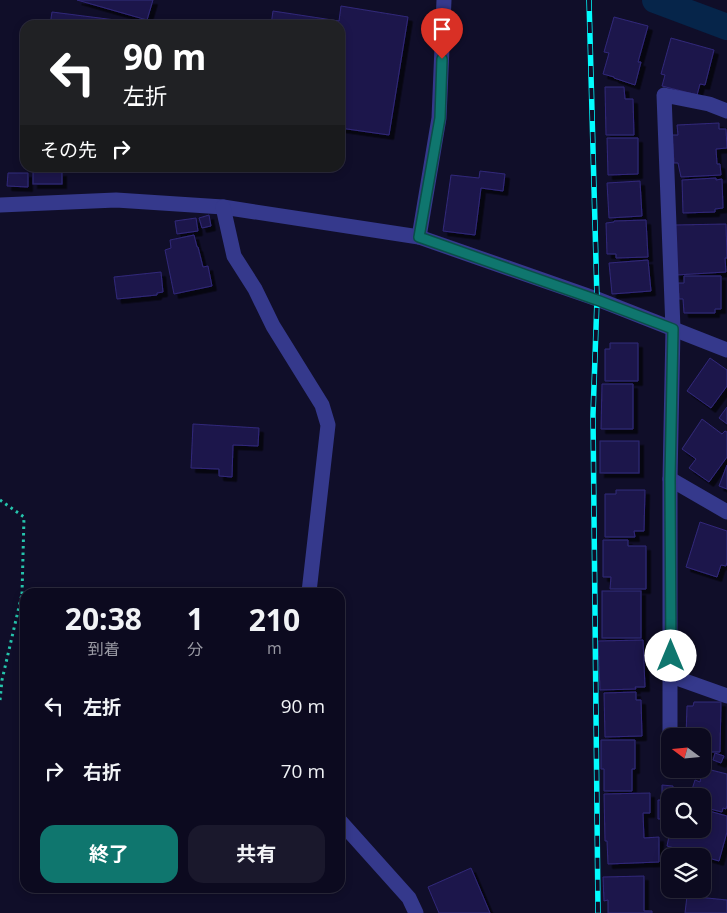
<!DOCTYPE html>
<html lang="ja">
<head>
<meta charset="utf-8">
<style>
	:root { --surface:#0c0a1f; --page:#1a182c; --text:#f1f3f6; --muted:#9a9aa4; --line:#2c2b3d; --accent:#0f766e }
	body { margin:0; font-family:"Open Sans","Noto Sans JP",sans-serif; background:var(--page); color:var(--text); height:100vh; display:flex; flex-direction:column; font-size:19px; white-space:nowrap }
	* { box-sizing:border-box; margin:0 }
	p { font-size:16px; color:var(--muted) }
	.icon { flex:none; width:28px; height:28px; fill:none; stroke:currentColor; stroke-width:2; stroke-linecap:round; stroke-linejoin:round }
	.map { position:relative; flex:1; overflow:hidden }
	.panel { position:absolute; left:20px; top:588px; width:325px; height:305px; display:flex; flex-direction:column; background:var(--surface); border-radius:15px; box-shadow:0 2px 8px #0003,0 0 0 1px var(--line) }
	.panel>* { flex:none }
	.top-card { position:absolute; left:20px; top:20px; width:325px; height:152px; border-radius:15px; box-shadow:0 2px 8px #0003,0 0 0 1px var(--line); background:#202124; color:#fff; overflow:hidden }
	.needle { width:32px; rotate:286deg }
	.controls { position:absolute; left:661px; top:728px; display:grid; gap:10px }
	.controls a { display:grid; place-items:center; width:50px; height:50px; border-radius:10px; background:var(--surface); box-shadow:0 2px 8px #0003,0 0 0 1px var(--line); font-size:25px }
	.pin { position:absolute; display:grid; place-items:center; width:42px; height:42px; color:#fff; margin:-51px -21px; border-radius:50% 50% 50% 0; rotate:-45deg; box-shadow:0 0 5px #0007 }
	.pin .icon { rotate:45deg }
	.me { position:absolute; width:55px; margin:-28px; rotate:0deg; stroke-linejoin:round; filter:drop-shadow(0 0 4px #0008) }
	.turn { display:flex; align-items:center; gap:18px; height:105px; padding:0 20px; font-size:22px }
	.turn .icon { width:65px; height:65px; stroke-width:2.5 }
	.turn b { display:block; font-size:35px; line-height:42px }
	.then { display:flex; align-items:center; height:48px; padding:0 20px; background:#0003; gap:10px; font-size:19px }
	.eta { display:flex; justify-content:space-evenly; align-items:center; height:85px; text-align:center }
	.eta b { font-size:30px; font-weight:700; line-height:35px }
	.cta { display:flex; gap:10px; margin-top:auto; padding:10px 20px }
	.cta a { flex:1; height:58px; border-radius:15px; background:var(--accent); color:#fff; font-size:20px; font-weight:700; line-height:58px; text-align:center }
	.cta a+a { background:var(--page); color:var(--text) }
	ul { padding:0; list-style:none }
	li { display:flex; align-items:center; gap:15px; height:65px; padding:0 20px }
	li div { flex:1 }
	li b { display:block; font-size:19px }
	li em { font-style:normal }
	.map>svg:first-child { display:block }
</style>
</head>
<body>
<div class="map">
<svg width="727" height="913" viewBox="0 0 727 913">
	<defs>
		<filter id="shadow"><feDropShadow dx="4.5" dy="4.5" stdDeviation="0" flood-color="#0009"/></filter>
	</defs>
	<rect width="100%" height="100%" fill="#100e29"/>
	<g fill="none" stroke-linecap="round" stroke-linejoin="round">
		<!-- canal -->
		<polyline stroke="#06254a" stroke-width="26" points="655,0 727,27"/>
	</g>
	<!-- building -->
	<g fill="#1e184c" stroke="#31287a" filter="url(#shadow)">
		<polygon points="77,0 153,0 147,20"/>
		<polygon points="341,6 408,17 389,135 340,128 340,25 271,25 273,11 339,21"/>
		<polygon points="52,12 147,24 147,25 50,25"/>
		<polygon points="614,17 648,26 638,62 641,62 635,85 614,78 614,77 603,74 609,53 604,52"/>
		<polygon points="671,38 714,50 705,85 700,84 697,95 662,86 665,75 661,74"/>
		<polygon points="605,87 624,87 625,99 633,99 634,135 606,135"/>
		<polygon points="719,123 719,129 726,129 727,148 716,149 717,164 720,164 721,175 681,177 678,163 674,163 672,135 678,135 677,125"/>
		<polygon points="607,138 638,138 638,174 608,175"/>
		<polygon points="480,171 505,174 503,191 481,188 475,235 443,231 451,175 479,178"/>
		<rect x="33" y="172" width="29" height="12"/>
		<polygon points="8,173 28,173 28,187 7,186"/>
		<polygon points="716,178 716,180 722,179 723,208 715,209 715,212 683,213 682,180"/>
		<polygon points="640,181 642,216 609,218 607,183"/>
		<polygon points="209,215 211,226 202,228 199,218"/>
		<polygon points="196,218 198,231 177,234 175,221"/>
		<polygon points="646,220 648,257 616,258 616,254 607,254 606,223 614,222 614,221"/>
		<polygon points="726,224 727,258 725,258 726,272 676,275 674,225"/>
		<polygon points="194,235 197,247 198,247 203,267 208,266 212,286 174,294 165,250 171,248 170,240"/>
		<polygon points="648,260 651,291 612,294 609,263"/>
		<polygon points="161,272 163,292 157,293 157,295 117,299 114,277"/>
		<polygon points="684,276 721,276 721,309 715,309 715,313 684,313 683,299 679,299 678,283 684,283"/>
		<polygon points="610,343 638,343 638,381 605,381 605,349 610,349"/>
		<polygon points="710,358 727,370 727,386 711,408 687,391"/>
		<polygon points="602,384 633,384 633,429 601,429"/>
		<polygon points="727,407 727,424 719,418"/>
		<polygon points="702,419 722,434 725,431 727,432 727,457 709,482 689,468 696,459 682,449"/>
		<polygon points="193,424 259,428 258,446 233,445 232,477 219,476 219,469 191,468"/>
		<rect x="600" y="441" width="39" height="32"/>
		<polygon points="727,465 727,489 719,486"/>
		<polygon points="616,490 645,490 644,531 634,531 635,537 605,537 605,494 616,494"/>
		<polygon points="700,522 727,531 727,562 726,566 721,565 717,577 686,567"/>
		<polygon points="603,540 628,540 628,546 646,546 646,589 610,589 611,577 603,577"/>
		<rect x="602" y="591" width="39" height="47"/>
		<polygon points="643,640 645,687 635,687 636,689 600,690 598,641"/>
		<polygon points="636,692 636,700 641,700 642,736 605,737 604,693"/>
		<polygon points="694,702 721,702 720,752 702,752 702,736 686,736 687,706 693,706"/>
		<polygon points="601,740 635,740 635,769 632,769 632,791 604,791 604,769 601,769"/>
		<polygon points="715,753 724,756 721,763 713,760"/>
		<polygon points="703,768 727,774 727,805 726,809 723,808 722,812 702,807 702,796 690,796 695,780 700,782"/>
		<polygon points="662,785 673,786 673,796 670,796 670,819 658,819 658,800 662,800"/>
		<polygon points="650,793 650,813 643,813 644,838 659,837 659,862 608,864 607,841 605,841 604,794"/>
		<polygon points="702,809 727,816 727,832 719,861 667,846 670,831 678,833 679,829 702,829"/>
		<polygon points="471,868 490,913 439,913 428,887"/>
		<polygon points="644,876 644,911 652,911 652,913 608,913 608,900 604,901 603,877"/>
		<polygon points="687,896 727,900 727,913 685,913"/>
	</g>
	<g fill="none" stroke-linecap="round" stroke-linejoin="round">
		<!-- path -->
		<g stroke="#25c4ac" stroke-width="3" stroke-dasharray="2.5 4" stroke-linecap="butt">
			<polyline points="0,500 24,517 22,594"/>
			<polyline points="0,700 2,680 22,594 25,595"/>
		</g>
		<!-- minor -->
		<g stroke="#35398c" stroke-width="15">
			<polyline points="0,205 116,200 223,207 419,237 597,299 727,350"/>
			<polyline points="223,207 234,256 255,289 273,326 322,405 328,425 309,592"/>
			<polyline points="419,237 439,118 444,0"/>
			<polyline points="670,479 727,512"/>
			<polyline points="671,676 727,696"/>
			<polyline points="670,763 670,479 673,329 664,95 709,104 727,111"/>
			<polyline points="340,821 409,898 416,913"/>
		</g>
		<defs>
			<polyline id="rail" points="589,0 597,299 593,415 598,913"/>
		</defs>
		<!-- rail casing -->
		<use href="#rail" stroke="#02fcff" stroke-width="5.5"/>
		<!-- rail -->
		<use href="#rail" stroke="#100e29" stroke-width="4" stroke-dasharray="11" stroke-linecap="butt"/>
	</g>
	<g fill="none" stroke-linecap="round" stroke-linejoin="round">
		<defs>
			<polyline id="route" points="442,59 440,118 419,237 597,300 673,329 670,479 671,656"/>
		</defs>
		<!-- route casing -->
		<use href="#route" stroke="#0a4d48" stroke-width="12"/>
		<!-- route -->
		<use href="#route" stroke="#0f766e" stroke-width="9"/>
	</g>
</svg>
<div class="controls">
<a><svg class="needle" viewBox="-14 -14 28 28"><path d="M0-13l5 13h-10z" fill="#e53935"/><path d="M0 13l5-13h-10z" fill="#9a9aa4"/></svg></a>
<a><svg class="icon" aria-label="search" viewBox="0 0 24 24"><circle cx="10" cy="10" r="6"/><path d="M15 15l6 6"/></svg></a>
<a><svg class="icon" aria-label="layers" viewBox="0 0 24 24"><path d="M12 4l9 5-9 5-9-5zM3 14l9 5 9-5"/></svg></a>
</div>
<div class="pin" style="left:442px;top:59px;background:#d93025"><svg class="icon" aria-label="arrive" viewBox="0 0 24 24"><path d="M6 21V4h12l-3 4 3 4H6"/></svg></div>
<svg class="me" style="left:671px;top:656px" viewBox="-20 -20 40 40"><circle r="19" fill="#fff"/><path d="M0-13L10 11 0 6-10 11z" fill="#0f766e"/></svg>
<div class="top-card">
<div class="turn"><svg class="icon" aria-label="left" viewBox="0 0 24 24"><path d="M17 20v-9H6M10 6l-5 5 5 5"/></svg><div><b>90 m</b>左折</div></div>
<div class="then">その先<svg class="icon" aria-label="right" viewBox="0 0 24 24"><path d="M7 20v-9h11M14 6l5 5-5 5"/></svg></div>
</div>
<section class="panel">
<div class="eta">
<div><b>20:38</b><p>到着</p></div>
<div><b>1</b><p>分</p></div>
<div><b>210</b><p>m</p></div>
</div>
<ul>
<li><svg class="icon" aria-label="left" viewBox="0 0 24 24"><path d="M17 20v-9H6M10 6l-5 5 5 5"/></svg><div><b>左折</b></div><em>90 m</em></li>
<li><svg class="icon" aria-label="right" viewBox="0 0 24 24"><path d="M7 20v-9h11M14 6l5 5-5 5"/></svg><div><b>右折</b></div><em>70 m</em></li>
</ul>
<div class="cta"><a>終了</a><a>共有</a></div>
</section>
</div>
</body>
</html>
